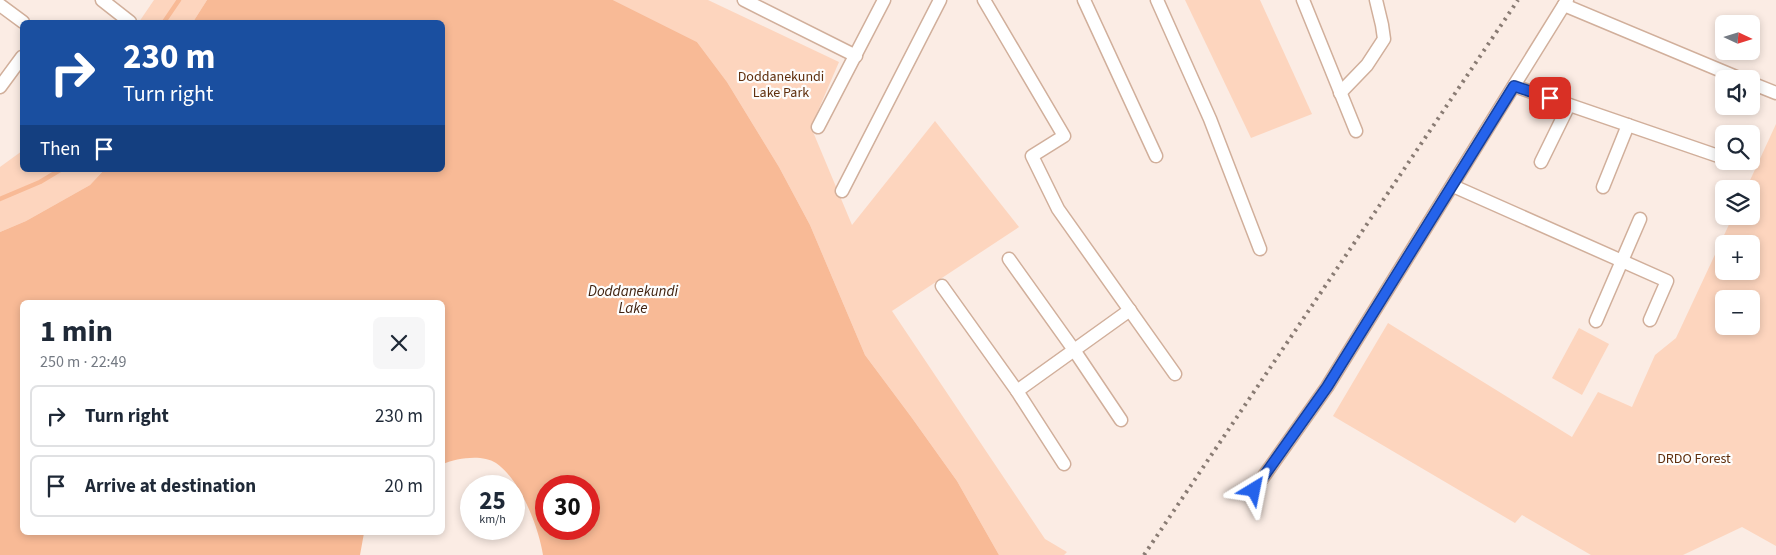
<!DOCTYPE html>
<html lang="en">
<head>
<meta charset="utf-8">
<style>
	:root { --surface:#fff; --page:#f6f6f7; --text:#1f2937; --muted:#747a83; --line:#e0e1e3 }
	body { margin:0; font-family:"Source Sans 3",sans-serif; background:var(--page); color:var(--text); height:100vh; display:flex; flex-direction:column; font-size:19px; white-space:nowrap }
	* { box-sizing:border-box; margin:0 }
	p { font-size:16px; color:var(--muted) }
	.icon { flex:none; width:28px; height:28px; fill:none; stroke:currentColor; stroke-width:2; stroke-linecap:round; stroke-linejoin:round }
	.map { position:relative; flex:1; overflow:hidden }
	.side { position:absolute; left:20px; top:300px; width:425px; height:235px; display:flex; flex-direction:column; background:var(--surface); border-radius:8px; box-shadow:0 2px 8px #0003 }
	.side>* { flex:none }
	.guide { position:absolute; left:20px; top:20px; width:425px; height:152px; border-radius:8px; box-shadow:0 2px 8px #0003; background:#1a4fa0; color:#fff; overflow:hidden }
	.needle { width:32px; rotate:94deg }
	.fabs { position:absolute; left:1715px; top:15px; display:grid; gap:10px }
	.fabs a { display:grid; place-items:center; width:45px; height:45px; border-radius:8px; background:var(--surface); box-shadow:0 2px 8px #0003; font-size:25px }
	.speed { position:absolute; left:460px; top:475px; display:flex; gap:10px; font-size:25px; font-weight:700; text-align:center }
	.speed>* { display:grid; place-content:center; width:65px; height:65px; border-radius:50%; background:var(--surface); box-shadow:0 2px 8px #0003; line-height:1 }
	.speed small { font-size:12px; font-weight:400 }
	.speed .limit { border:8px solid #d22; background:#fff; color:#111 }
	.pin { position:absolute; display:grid; place-items:center; width:42px; height:42px; color:#fff; margin:-21px; border-radius:10px; box-shadow:0 2px 8px #0006 }
	.me { position:absolute; width:55px; margin:-28px; rotate:35deg; stroke-linejoin:round; filter:drop-shadow(0 0 4px #0008) }
	.turn { display:flex; align-items:center; gap:18px; height:105px; padding:0 20px; font-size:22px }
	.turn .icon { width:65px; height:65px; stroke-width:2.5 }
	.turn b { display:block; font-size:35px; line-height:42px }
	.then { display:flex; align-items:center; height:48px; padding:0 20px; background:#0003; gap:10px; font-size:19px }
	.round { display:grid; place-items:center; flex:none; width:52px; height:52px; border-radius:8px; background:var(--page) }
	.overview { display:flex; align-items:center; justify-content:space-between; height:85px; padding:0 20px }
	h1 { font-size:30px; font-weight:700; line-height:38px }
	ul { padding:0; list-style:none }
	li { display:flex; align-items:center; gap:15px; height:62px; margin:0 10px 8px; padding:0 10px; border:2px solid var(--line); border-radius:8px }
	li div { flex:1 }
	li b { display:block; font-size:19px }
	li em { font-style:normal }
	.map>svg:first-child { display:block }
</style>
</head>
<body>
<div class="map">
<svg width="1776" height="555" viewBox="0 0 1776 555">
	<rect width="100%" height="100%" fill="#fbece4"/>
	<!-- green -->
	<g fill="#fdd5be" fill-rule="evenodd">
		<polygon points="154,0 207,0 193,22 139,22"/>
		<polygon points="613,0 708,0 839,62 811,127 852,225 935,121 1019,227 892,311 1045,539 1067,552 1064,555 999,555 957,481 912,418 865,355 810,225 779,167 727,82 697,42"/>
		<polygon points="1185,0 1260,0 1312,114 1251,138"/>
		<path d="M 1776,124 L 1776,546 L 1742,527 L 1683,555 L 1591,555 L 1522,515 L 1515,523 L 1333,416 L 1388,323 L 1572,437 L 1598,392 L 1632,407 L 1655,355 L 1676,338 L 1733,216 L 1751,216 L 1751,189 L 1746,189 ZM 1724,244 L 1751,244 L 1751,271 L 1724,271 ZM 1724,299 L 1751,299 L 1751,326 L 1724,326 Z"/>
		<polygon points="22,151 22,170 104,170 90,185 26,221 0,232 0,167"/>
		<polygon points="1579,328 1609,344 1582,395 1552,378"/>
	</g>
	<!-- water -->
	<path fill="#f8ba96" fill-rule="evenodd" d="M 207,0 L 613,0 L 697,42 L 727,82 L 779,167 L 810,225 L 865,355 L 912,418 L 957,481 L 999,555 L 543,555 C 539,528 520,479 496,463 C 482,454 457,458 443,464 L 442,302 L 22,302 L 22,532 L 364,533 L 360,555 L 0,555 L 0,232 L 26,221 L 90,185 L 104,170 L 442,170 L 442,22 L 193,22 ZM 546,486 L 589,486 L 589,529 L 546,529 Z"/>
	<g fill="none" stroke-linecap="round" stroke-linejoin="round">
		<!-- stream -->
		<g stroke="#f8ba96" stroke-width="4.5">
			<polyline points="164,22 179,0"/>
			<polyline points="0,199 40,182 60,170"/>
		</g>
		<defs>
			<g id="minor">
				<polyline points="102,0 130,22"/>
				<polyline points="744,0 856,56"/>
				<polyline points="984,0 1064,136 1032,156 1058,209 1175,374"/>
				<polyline points="1084,0 1156,156"/>
				<polyline points="1157,0 1210,119 1260,249"/>
				<polyline points="1303,0 1356,131"/>
				<polyline points="0,5 23,22"/>
				<polyline points="1564,5 1741,79"/>
				<polyline points="1751,83 1776,93"/>
				<polyline points="1514,86 1724,158"/>
				<polyline points="0,87 22,57"/>
				<polyline points="1340,93 1367,65 1384,39 1382,25 1376,0"/>
				<polyline points="818,127 884,0"/>
				<polyline points="1541,162 1569,105"/>
				<polyline points="1453,186 1667,281 1650,320"/>
				<polyline points="1603,187 1628,125"/>
				<polyline points="842,191 940,0"/>
				<polyline points="1009,259 1074,350 1121,420"/>
				<polyline points="942,286 1017,391"/>
				<polyline points="1596,321 1640,219"/>
				<polyline points="1064,464 1017,391 1130,310"/>
				<polyline points="1254,490 1327,387 1567,0"/>
			</g>
		</defs>
		<!-- minor casing -->
		<use href="#minor" stroke="#d1af9b" stroke-width="15"/>
		<!-- minor -->
		<use href="#minor" stroke="#fff" stroke-width="12"/>
		<!-- rail -->
		<polyline stroke="#897b73" stroke-width="4" stroke-dasharray="2.5 5" stroke-linecap="butt" points="1144,555 1518,0"/>
	</g>
	<g fill="none" stroke-linecap="round" stroke-linejoin="round">
		<defs>
			<polyline id="route" points="1254,490 1327,387 1514,86 1550,98"/>
		</defs>
		<!-- route casing -->
		<use href="#route" stroke="#184099" stroke-width="12"/>
		<!-- route -->
		<use href="#route" stroke="#2563eb" stroke-width="9"/>
	</g>
	<g text-anchor="middle" dominant-baseline="central" stroke-width="4.5" stroke-linejoin="round" paint-order="stroke">
		<!-- park labels -->
		<g font-size="14" fill="#602f0d" stroke="#fdfdfd">
			<text x="781" y="77">Doddanekundi<tspan x="781" dy="16">Lake Park</tspan></text>
			<text x="1694" y="459">DRDO Forest</text>
		</g>
		<!-- water labels -->
		<g font-size="15" font-style="italic" fill="#40220f" stroke="#fdfdfd">
			<text x="633" y="291">Doddanekundi<tspan x="633" dy="17">Lake</tspan></text>
		</g>
	</g>
</svg>
<div class="fabs">
<a><svg class="needle" viewBox="-14 -14 28 28"><path d="M0-13l5 13h-10z" fill="#e53935"/><path d="M0 13l5-13h-10z" fill="#747a83"/></svg></a>
<a><svg class="icon" aria-label="sound" viewBox="0 0 24 24"><path d="M4 9h4l5-4v14l-5-4H4zM17 9q2 3 0 6"/></svg></a>
<a><svg class="icon" aria-label="search" viewBox="0 0 24 24"><circle cx="10" cy="10" r="6"/><path d="M15 15l6 6"/></svg></a>
<a><svg class="icon" aria-label="layers" viewBox="0 0 24 24"><path d="M12 4l9 5-9 5-9-5zM3 14l9 5 9-5"/></svg></a>
<a>+</a>
<a>−</a>
</div>
<div class="speed"><div>25<small>km/h</small></div><div class="limit">30</div></div>
<div class="pin" style="left:1550px;top:98px;background:#d93025"><svg class="icon" aria-label="arrive" viewBox="0 0 24 24"><path d="M6 21V4h12l-3 4 3 4H6"/></svg></div>
<svg class="me" style="left:1254px;top:490px" viewBox="-20 -20 40 40"><path d="M0-17L14 15 0 8-14 15z" fill="#2563eb" stroke="#fff" stroke-width="4"/></svg>
<div class="guide">
<div class="turn"><svg class="icon" aria-label="right" viewBox="0 0 24 24"><path d="M7 20v-9h11M14 6l5 5-5 5"/></svg><div><b>230 m</b>Turn right</div></div>
<div class="then">Then<svg class="icon" aria-label="arrive" viewBox="0 0 24 24"><path d="M6 21V4h12l-3 4 3 4H6"/></svg></div>
</div>
<section class="side">
<div class="overview"><div><h1>1 min</h1><p>250 m · 22:49</p></div><a class="round"><svg class="icon" aria-label="close" viewBox="0 0 24 24"><path d="M6 6l12 12M18 6L6 18"/></svg></a></div>
<ul>
<li><svg class="icon" aria-label="right" viewBox="0 0 24 24"><path d="M7 20v-9h11M14 6l5 5-5 5"/></svg><div><b>Turn right</b></div><em>230 m</em></li>
<li><svg class="icon" aria-label="arrive" viewBox="0 0 24 24"><path d="M6 21V4h12l-3 4 3 4H6"/></svg><div><b>Arrive at destination</b></div><em>20 m</em></li>
</ul>
</section>
</div>
</body>
</html>
